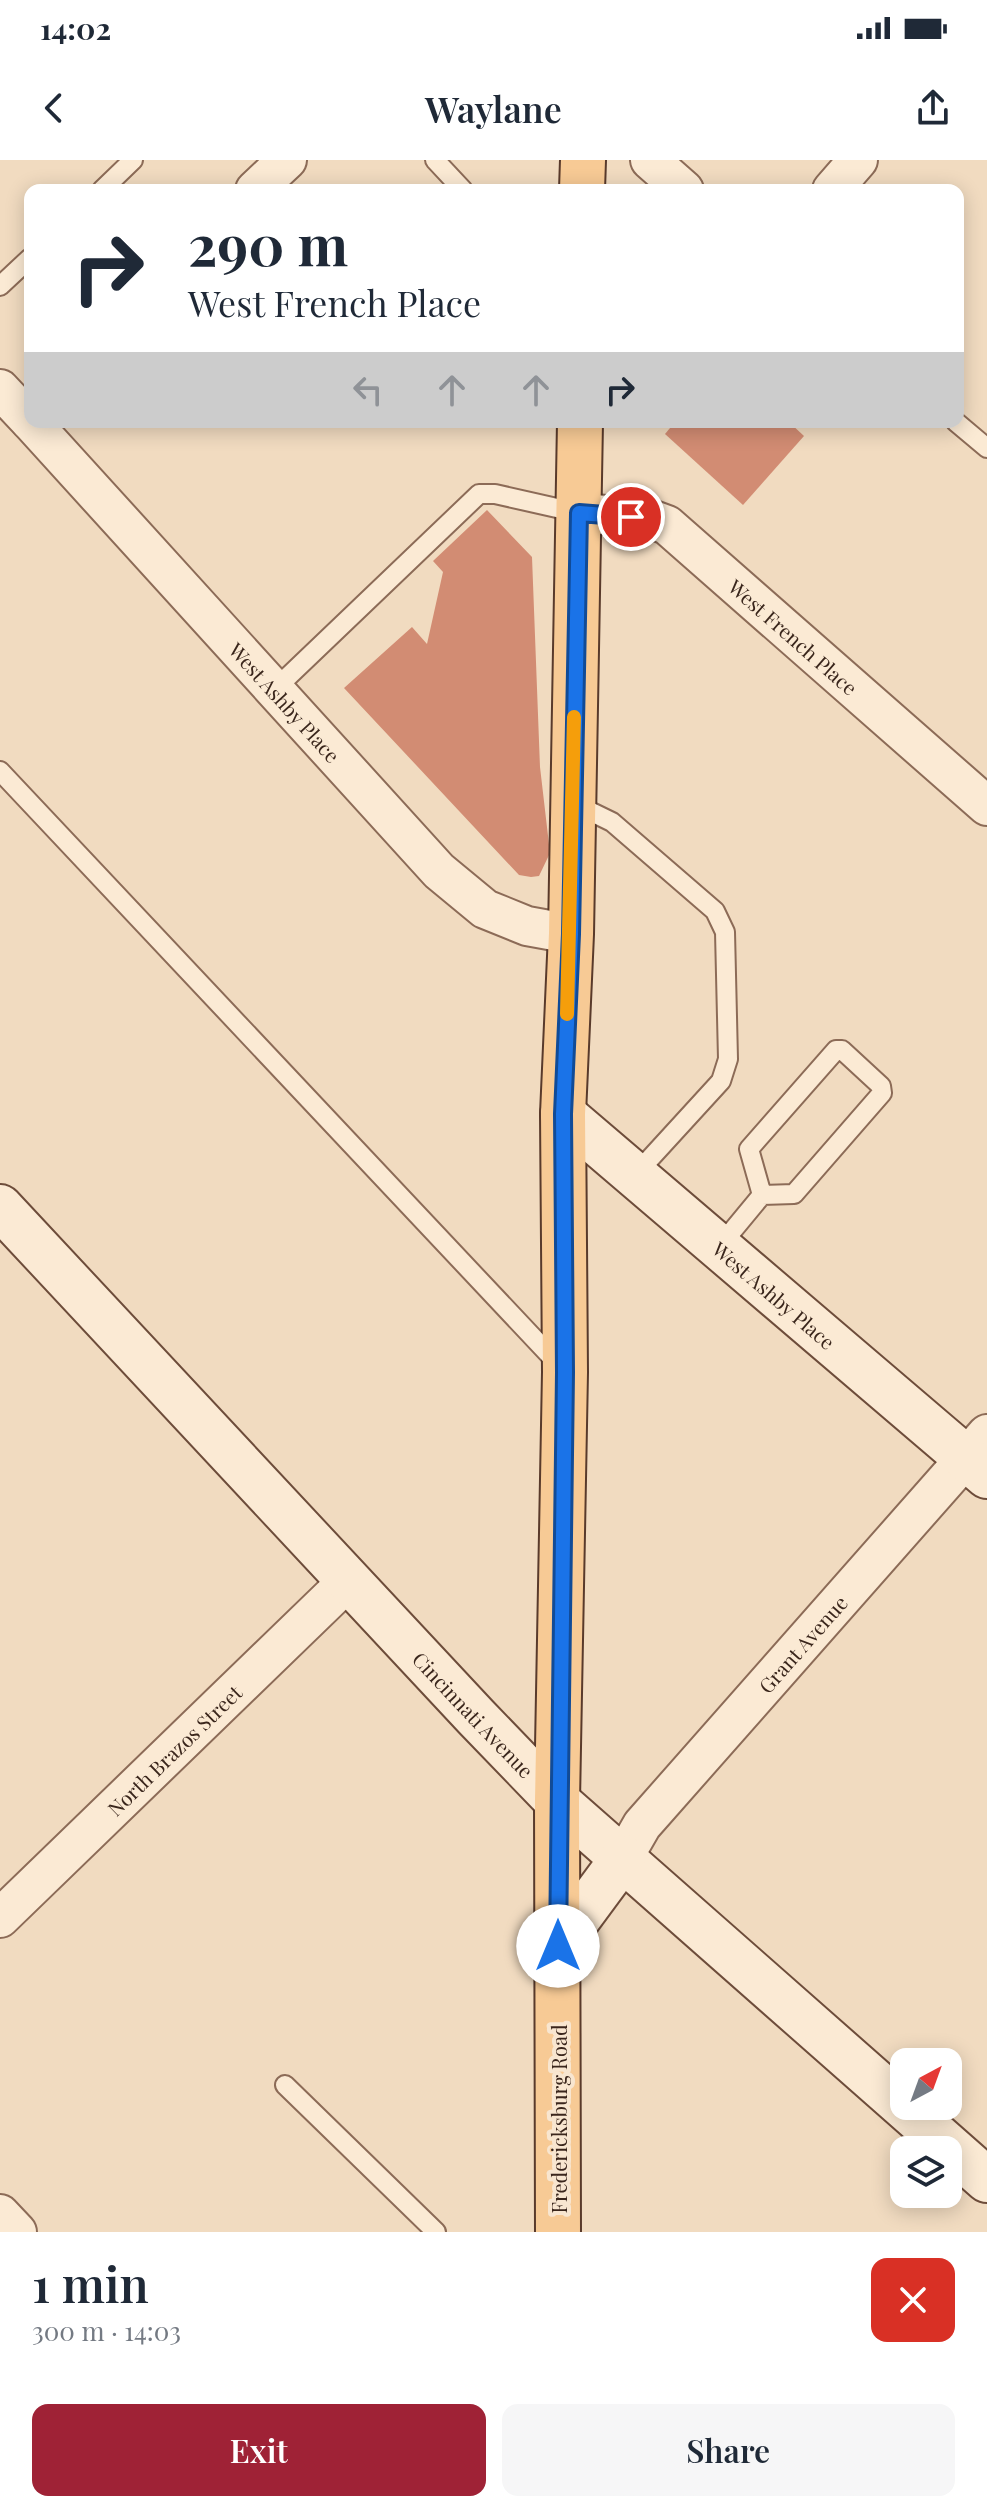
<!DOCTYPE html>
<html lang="en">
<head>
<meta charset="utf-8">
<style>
	:root { --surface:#fff; --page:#f6f6f7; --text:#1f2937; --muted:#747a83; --accent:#9f2236 }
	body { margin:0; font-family:"Playfair Display",serif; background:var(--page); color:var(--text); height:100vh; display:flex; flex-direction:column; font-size:30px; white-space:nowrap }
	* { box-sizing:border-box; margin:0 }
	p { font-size:26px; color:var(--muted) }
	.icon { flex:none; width:44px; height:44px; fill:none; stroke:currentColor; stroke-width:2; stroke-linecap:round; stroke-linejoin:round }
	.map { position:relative; height:2072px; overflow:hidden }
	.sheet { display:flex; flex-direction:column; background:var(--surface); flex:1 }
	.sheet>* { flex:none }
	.guide { position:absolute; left:24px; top:24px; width:940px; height:244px; border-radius:16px; box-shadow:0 4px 20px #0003; background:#fff; color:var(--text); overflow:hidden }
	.needle { width:52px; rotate:41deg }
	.fabs { position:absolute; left:890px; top:1888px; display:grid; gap:16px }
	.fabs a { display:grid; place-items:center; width:72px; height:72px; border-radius:16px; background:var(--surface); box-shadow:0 4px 20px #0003; font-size:40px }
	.pin { position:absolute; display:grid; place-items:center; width:68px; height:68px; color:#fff; margin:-34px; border:4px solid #fff; border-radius:50%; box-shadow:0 2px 8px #0007 }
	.me { position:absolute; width:88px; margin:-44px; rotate:0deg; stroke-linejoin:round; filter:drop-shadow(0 0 6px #0008) }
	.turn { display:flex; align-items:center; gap:28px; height:168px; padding:0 32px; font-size:36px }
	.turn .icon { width:104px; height:104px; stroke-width:2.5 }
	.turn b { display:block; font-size:56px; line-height:68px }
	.lanes { display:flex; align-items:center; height:76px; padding:0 32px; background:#0003; justify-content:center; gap:40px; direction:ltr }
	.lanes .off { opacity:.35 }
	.round { display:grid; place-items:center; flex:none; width:84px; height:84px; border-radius:16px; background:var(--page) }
	.head { display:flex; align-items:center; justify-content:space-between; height:136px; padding:0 32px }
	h1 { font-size:48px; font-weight:600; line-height:60px }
	.button { display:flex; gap:16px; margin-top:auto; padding:16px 32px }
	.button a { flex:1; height:92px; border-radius:16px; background:var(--accent); color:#fff; font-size:32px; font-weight:600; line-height:92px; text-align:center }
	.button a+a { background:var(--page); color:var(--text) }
	.status { display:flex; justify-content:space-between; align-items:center; height:56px; padding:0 40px; background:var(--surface); direction:ltr }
	.status svg { height:22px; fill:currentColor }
	header { display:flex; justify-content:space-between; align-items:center; height:104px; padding:0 32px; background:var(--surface); font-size:36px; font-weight:600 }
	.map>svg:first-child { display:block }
</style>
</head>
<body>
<div class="status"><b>14:02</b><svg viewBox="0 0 49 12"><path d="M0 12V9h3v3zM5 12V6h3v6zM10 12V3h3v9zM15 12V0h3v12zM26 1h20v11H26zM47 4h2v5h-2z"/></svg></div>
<header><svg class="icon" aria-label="back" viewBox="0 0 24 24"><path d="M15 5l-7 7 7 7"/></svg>Waylane<svg class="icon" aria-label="share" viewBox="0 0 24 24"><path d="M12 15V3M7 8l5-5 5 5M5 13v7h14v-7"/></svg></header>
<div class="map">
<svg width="987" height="2072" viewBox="0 0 987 2072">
	<rect width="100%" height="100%" fill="#f1dbc0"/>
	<!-- building -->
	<g fill="#d28c73">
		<polygon points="675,262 789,262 804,276 743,345 665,274"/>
		<polygon points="487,350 532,397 540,607 550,693 539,716 531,717 519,715 344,528 412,467 427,484 443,412 433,401"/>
	</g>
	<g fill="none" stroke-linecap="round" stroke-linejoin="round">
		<defs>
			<g id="lane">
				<polyline points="435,0 463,30"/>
				<polyline points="102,30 133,0"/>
				<polyline points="0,126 30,98"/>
				<polyline points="956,262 987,288"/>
				<polyline points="274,530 479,334 495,334 579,353"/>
				<polyline points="0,611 560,1206"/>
				<polyline points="575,644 612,662 715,751 725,772 728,899 721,921 635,1015"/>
				<polyline points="719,1087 762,1035 794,1034 882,933 881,926 842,890 836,890 749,989 762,1035"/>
				<polyline points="285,1925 436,2072"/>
			</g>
			<g id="street">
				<polyline points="650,0 684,30"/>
				<polyline points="255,30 287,0"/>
				<polyline points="832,30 858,0"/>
				<polyline points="0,229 30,261"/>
				<path id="s1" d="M 31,262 L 439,711 L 485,749 L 527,766 L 571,774"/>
				<path id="s2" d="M 579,353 L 648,358 L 667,365 L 987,646"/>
				<path id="s3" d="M 623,1698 L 642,1665 L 987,1274"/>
				<path id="s4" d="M 0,1758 L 349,1420"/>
				<polyline points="0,2054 17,2072"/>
			</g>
			<g id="secondary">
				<path id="s5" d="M 563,954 L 987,1316"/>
				<path id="s6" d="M 0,1047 L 476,1557 L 557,1641 L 987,2020"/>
				<polyline points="558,1786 623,1698"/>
			</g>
			<g id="primary">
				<polyline points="582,30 583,0"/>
				<polyline points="558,2072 557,1641 565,1212 563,954 571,774 580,262"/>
			</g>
		</defs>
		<!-- lane casing -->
		<use href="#lane" stroke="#8c6b57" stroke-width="22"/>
		<!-- street casing -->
		<use href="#street" stroke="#8c6b57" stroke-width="42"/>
		<!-- secondary casing -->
		<use href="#secondary" stroke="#6d4c3a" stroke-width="48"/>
		<!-- primary casing -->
		<use href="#primary" stroke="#593a2b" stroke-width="48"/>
		<!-- lane -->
		<use href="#lane" stroke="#fbead4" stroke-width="18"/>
		<!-- street -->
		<use href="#street" stroke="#fbead4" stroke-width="38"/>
		<!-- secondary -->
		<use href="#secondary" stroke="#fbead4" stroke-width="44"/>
		<!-- primary -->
		<use href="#primary" stroke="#f7ca95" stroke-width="44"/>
	</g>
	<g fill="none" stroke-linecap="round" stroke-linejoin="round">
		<defs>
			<polyline id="route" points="558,1786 565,1212 563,954 571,774 579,353 631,357"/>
		</defs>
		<!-- route casing -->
		<use href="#route" stroke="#114b97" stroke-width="20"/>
		<!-- route -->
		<use href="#route" stroke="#1a73e8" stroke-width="14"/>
		<!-- slow -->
		<polyline stroke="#f59e0b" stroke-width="14" points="567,854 574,557"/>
	</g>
	<g text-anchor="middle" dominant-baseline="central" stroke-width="8" stroke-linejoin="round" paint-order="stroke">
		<!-- street labels -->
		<g font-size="20" fill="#3a261c" stroke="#f8e6d0">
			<text stroke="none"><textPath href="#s2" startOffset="258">West French Place</textPath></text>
			<text stroke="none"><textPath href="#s1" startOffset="378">West Ashby Place</textPath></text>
			<text stroke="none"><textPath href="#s5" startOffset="278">West Ashby Place</textPath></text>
			<text stroke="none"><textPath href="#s3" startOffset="280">Grant Avenue</textPath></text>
			<text stroke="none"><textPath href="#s6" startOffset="694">Cincinnati Avenue</textPath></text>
			<text stroke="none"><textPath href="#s4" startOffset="242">North Brazos Street</textPath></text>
			<text transform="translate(558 1959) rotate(-90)">Fredericksburg Road</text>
		</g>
	</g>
</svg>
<div class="fabs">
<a><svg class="needle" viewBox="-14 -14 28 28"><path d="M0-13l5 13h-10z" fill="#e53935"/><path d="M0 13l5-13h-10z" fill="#747a83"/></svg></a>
<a><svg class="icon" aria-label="layers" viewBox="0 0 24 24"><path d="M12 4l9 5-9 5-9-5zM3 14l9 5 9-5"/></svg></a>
</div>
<div class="pin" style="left:631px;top:357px;background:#d93025"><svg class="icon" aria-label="arrive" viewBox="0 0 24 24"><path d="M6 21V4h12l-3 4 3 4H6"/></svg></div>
<svg class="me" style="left:558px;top:1786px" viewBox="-20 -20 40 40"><circle r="19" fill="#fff"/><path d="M0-13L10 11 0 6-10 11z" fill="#1a73e8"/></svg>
<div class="guide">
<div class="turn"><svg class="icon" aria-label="right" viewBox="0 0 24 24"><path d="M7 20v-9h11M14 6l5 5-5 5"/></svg><div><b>290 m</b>West French Place</div></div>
<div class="lanes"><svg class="icon off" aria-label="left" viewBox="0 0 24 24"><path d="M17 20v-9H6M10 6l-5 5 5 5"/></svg><svg class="icon off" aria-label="ahead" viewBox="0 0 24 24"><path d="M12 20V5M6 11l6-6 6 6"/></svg><svg class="icon off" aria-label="ahead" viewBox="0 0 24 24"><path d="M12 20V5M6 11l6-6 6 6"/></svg><svg class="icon" aria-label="right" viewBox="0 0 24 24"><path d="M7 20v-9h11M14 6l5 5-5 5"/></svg></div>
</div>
</div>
<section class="sheet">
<div class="head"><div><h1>1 min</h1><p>300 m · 14:03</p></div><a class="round" style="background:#d93025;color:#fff"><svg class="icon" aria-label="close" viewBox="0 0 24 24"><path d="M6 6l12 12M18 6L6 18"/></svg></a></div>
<div class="button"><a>Exit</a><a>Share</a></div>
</section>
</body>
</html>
